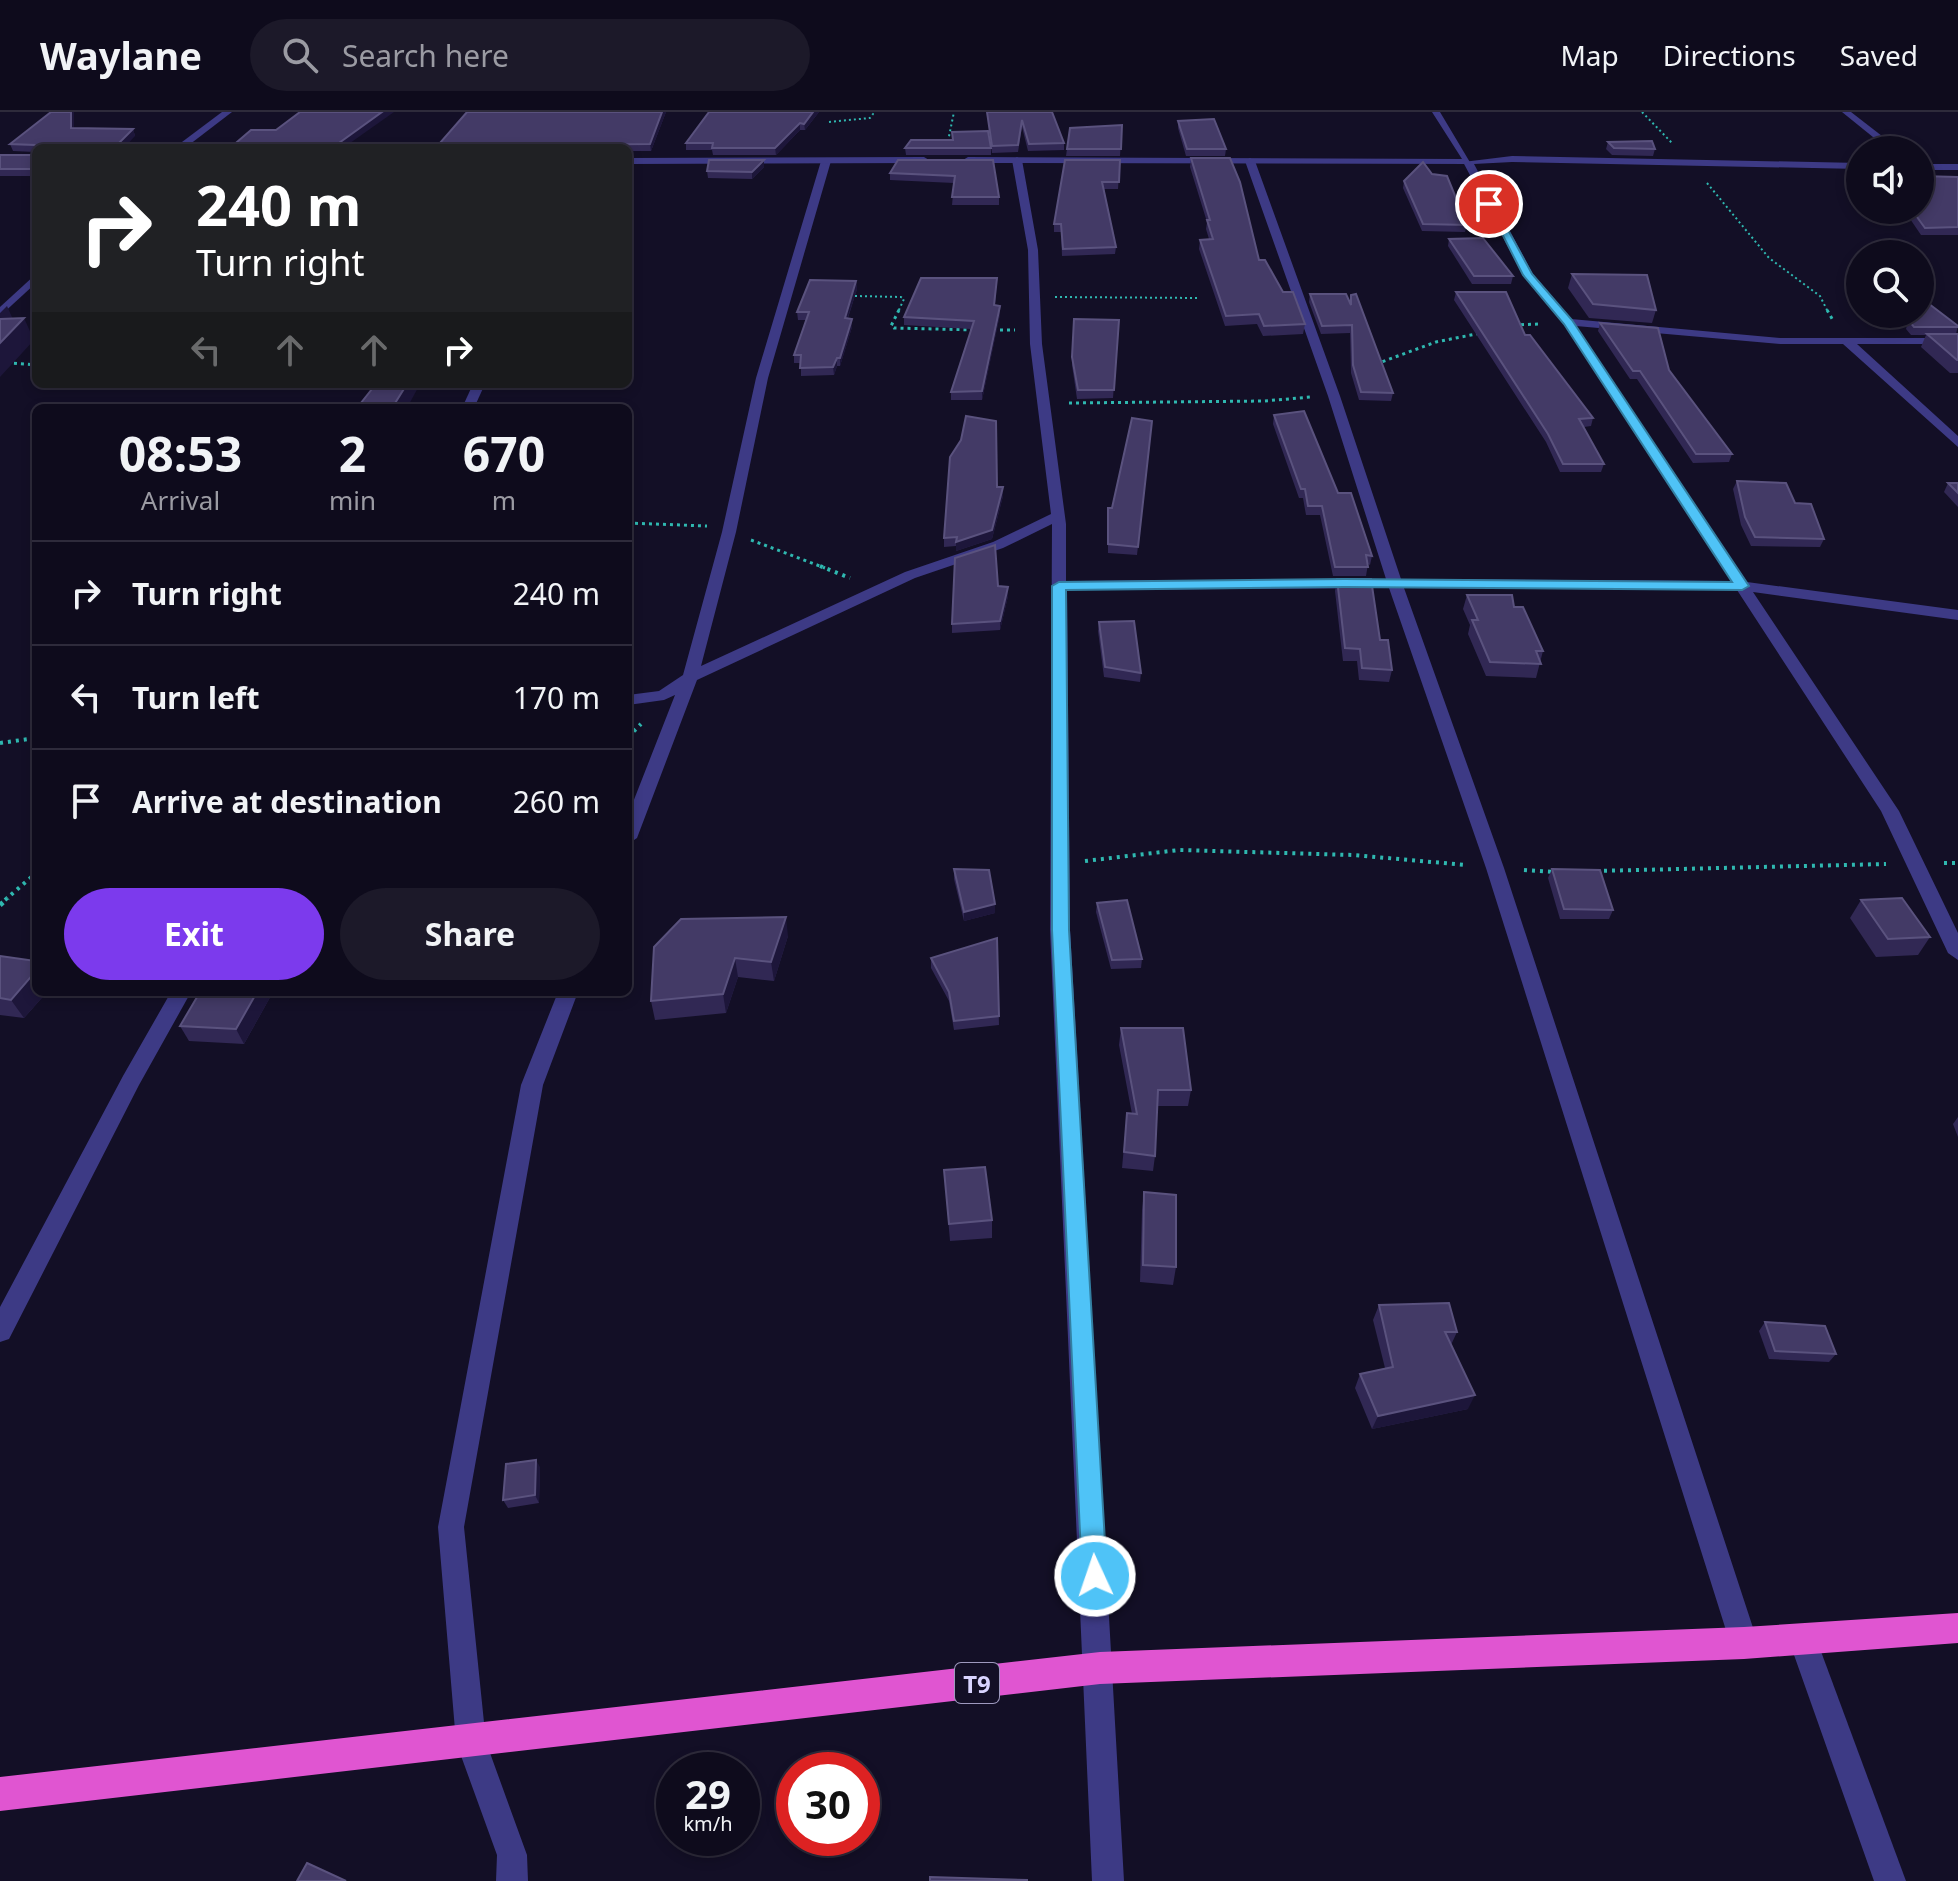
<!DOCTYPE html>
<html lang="en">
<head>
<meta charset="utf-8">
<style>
	:root { --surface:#0e0b1c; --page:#1c1929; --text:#f1f3f6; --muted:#9b9ba3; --line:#2e2b3b; --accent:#7c3aed }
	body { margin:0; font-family:"Noto Sans",sans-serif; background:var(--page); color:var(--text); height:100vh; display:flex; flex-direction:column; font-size:30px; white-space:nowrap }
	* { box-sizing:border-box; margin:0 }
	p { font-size:26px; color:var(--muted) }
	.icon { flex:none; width:44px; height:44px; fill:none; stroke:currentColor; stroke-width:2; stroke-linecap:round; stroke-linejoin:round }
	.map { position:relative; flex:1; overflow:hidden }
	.panel { position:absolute; left:32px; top:292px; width:600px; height:592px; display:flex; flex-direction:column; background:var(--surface); border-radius:12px; box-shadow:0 4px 12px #0003,0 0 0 2px var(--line) }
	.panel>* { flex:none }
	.banner { position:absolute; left:32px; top:32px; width:600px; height:244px; border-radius:12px; box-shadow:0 4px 12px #0003,0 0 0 2px var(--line); background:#202124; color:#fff; overflow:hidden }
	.tools { position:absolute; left:1846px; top:24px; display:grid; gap:16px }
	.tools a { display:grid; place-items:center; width:88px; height:88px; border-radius:50%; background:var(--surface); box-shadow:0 4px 12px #0003,0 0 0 2px var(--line); font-size:40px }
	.speed { position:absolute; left:656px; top:1640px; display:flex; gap:16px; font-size:40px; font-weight:700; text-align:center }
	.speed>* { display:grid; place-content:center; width:104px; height:104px; border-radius:50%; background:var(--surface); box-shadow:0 4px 12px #0003,0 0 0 2px var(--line); line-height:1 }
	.speed small { font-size:20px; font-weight:400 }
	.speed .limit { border:12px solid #d22; background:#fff; color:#111 }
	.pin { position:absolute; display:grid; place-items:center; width:68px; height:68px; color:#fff; margin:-34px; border:4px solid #fff; border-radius:50%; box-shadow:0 2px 8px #0007 }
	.me { position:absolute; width:88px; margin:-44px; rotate:357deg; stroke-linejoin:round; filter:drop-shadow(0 0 6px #0008) }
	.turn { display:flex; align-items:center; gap:28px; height:168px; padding:0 32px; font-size:36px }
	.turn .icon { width:104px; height:104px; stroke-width:2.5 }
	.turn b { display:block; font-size:56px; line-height:68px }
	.lanes { display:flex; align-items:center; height:76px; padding:0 32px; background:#0003; justify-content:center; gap:40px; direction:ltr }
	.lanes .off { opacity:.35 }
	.eta { display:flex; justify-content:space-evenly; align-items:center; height:136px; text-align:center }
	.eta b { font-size:48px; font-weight:700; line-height:56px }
	.cta { display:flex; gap:16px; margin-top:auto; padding:16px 32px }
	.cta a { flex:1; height:92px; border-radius:48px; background:var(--accent); color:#fff; font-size:32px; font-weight:700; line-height:92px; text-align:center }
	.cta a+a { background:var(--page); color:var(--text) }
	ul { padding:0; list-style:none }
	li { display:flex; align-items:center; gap:24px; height:104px; padding:0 32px; border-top:2px solid var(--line) }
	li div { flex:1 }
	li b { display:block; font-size:30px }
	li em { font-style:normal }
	header { display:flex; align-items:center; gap:48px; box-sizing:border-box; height:112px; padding:0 40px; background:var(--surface); border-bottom:2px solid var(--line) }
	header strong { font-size:38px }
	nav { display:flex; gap:44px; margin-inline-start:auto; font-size:28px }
	.search { width:560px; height:72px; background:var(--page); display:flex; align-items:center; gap:20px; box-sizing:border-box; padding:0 28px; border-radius:44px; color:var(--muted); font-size:30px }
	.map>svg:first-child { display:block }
</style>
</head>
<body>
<header>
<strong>Waylane</strong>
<div class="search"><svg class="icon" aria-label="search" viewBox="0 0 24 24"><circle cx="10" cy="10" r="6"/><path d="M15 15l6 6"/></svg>Search here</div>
<nav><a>Map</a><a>Directions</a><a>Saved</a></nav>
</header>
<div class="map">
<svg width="1958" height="1769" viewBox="0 0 1958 1769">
	<rect width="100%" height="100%" fill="#130f26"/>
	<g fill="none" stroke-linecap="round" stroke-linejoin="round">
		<!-- path-far3 -->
		<g stroke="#2fb8b0" stroke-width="2" stroke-dasharray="2 3" stroke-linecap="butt">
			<polyline points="1642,0 1672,31"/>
			<polyline points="829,10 870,6 873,2 870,0"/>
			<polyline points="947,34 954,0"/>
			<polyline points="1707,71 1769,146 1820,184 1828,200"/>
			<polyline points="855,184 901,185 904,187 898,200"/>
			<polyline points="1055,185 1200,186"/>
		</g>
		<!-- path-far2 -->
		<g stroke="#2fb8b0" stroke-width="3" stroke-dasharray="3 4" stroke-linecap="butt">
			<polyline points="899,198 891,214 894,216 975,218"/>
			<polyline points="1827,198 1834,210"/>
			<polyline points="1514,213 1540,212"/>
			<polyline points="993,218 1015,218"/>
			<polyline points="0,250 36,253"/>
			<polyline points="1376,252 1436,230 1481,221"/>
			<polyline points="364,272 378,274"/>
			<polyline points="412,274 454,274"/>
			<polyline points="1069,291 1264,289 1311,285"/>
			<polyline points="628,411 707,414"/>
			<polyline points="751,428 825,456"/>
		</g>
		<!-- path-far1 -->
		<g stroke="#2fb8b0" stroke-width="4" stroke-dasharray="3 5" stroke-linecap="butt">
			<polyline points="820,454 850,466"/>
			<polyline points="628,625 641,612"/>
			<polyline points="0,631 36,626"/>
			<polyline points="1085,749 1179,738 1353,743 1466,753"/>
			<polyline points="1944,751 1958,751"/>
			<polyline points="1524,758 1554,760"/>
			<polyline points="1596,759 1886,752"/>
			<polyline points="5,788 36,761"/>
		</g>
		<!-- path -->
		<polyline stroke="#2fb8b0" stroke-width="5" stroke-dasharray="4 6" stroke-linecap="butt" points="0,793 8,786"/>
		<!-- minor -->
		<g fill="#3d3a85" fill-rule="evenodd">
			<polygon points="222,0 232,0 185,36 174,36"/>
			<polygon points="1842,0 1851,0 1900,38 1889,38"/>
			<polygon points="1512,44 1860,51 1860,57 1512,50 1474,52 1533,162 1571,207 1780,226 1958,226 1958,232 1857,232 1958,324 1958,335 1843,232 1780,232 1576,214 1747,470 1958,498 1958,508 1753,480 1899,699 1958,821 1958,848 1948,841 1881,699 1737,478 1404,476 1504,756 1758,1531 1754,1541 1744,1545 1734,1541 1730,1531 1486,756 1389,476 1067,478 1070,818 1124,1769 1092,1769 1050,818 1052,412 1003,436 915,466 697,568 637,726 628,732 628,703 675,583 664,588 628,593 628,583 659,579 683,563 722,420 756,266 821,49 826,46 831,49 768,266 736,420 701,554 905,460 993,430 1051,402 1030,232 1028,138 1012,48 1017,45 1022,48 1038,138 1042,232 1066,412 1066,469 1386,467 1328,284 1245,49 1250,46 1255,49 1340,284 1401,467 1732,469 1564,212 1523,163 1463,50"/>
			<rect x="1920" y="52" width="38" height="6"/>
			<polygon points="36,162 36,171 0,204 0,195"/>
			<polygon points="473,272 485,272 474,296 462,296"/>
			<polygon points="171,880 191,880 139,973 9,1227 0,1230 0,1195 123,964"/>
			<polygon points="558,880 578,880 543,973 464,1415 486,1630 527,1743 528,1769 496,1769 497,1743 456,1630 438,1415 521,973"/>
			<polygon points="1802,1512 1812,1516 1816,1526 1906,1769 1874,1769 1788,1526 1792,1516"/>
		</g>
		<!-- tertiary -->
		<g fill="#3d3a85" fill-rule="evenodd">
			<polygon points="1432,0 1440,0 1471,52 968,51 963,48 968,45 1462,47"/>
			<polygon points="628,46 924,45 929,48 924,51 628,52"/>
		</g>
		<!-- trunk -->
		<polygon fill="#e055d1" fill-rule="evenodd" points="1958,1501 1958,1531 1744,1547 1100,1572 0,1699 0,1665 1100,1540 1744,1515"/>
	</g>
	<!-- wall -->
	<g fill="#312854">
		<polygon points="467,0 666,0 651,39 628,39 628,36 440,36 439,32"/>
		<polygon points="709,0 819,0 805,18 800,18 776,43 713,43 712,38 686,38 686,31"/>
		<polygon points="987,0 1052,0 1064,31 1064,38 1028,39 1022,15 1018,40 992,41"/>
		<polygon points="1178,9 1226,37 1225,44 1186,44 1178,16"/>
		<polygon points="1122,13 1120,44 1066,44 1067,37"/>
		<polygon points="74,16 133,17 135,24 36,36 36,64 0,64 0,43 35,43 35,40 13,39 10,32"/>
		<polygon points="952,20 991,36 991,43 906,43 905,36 952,28"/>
		<polygon points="1608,30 1655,37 1653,44 1612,43 1606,37"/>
		<polygon points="1191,46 1259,148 1305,212 1303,222 1263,224 1257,212 1225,214 1199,137 1200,128 1209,127 1206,117 1207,110 1190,55"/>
		<polygon points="764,48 764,55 752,67 708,66 707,59"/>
		<polygon points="993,48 999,85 999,93 952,93 954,71 890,68 890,61"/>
		<polygon points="1120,48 1118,77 1104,77 1116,135 1115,142 1062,144 1061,120 1054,120 1054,112"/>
		<polygon points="1958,65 1958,123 1921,123 1904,98 1920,98"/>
		<polygon points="1404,69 1467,113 1465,120 1422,119 1403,76"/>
		<polygon points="1449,127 1513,164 1511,172 1472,172 1448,134"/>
		<polygon points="1572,162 1656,198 1652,211 1589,206 1568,176"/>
		<polygon points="997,166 995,193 1000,194 1000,202 982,288 951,288 951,280 971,217 904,213 904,205"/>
		<polygon points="856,169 857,177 848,206 852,215 840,254 837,254 834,263 801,264 801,251 794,251 794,243 806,208 798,208 797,200"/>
		<polygon points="1456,180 1525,223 1593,306 1591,314 1584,315 1604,352 1601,360 1560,360 1546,330 1454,188"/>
		<polygon points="1310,182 1350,190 1351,183 1393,281 1391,289 1359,288 1351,261 1350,221 1321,222 1309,190"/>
		<polygon points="1910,202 1920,202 1958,214 1956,222 1958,222 1958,261 1950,261 1921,235 1926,223 1911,223 1906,217"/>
		<polygon points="1074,207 1119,208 1113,286 1077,287 1072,253"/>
		<polygon points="1600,211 1669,258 1732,342 1729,350 1693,351 1637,267 1630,267 1598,219"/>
		<polygon points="1274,303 1338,381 1372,444 1370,453 1368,452 1366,464 1333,464 1320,403 1306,403 1303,386 1299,386 1273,312"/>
		<polygon points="1152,309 1137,443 1108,441 1108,396 1112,396"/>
		<polygon points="1737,369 1795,391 1824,427 1820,435 1751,434 1741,413 1733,377"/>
		<polygon points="1948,371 1958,371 1958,395 1944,380"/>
		<polygon points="997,375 1003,375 1003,384 992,427 956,439 956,434 944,435 944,426"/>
		<polygon points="1337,467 1380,528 1392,558 1389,570 1359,568 1357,549 1343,549 1335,479"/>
		<polygon points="1467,483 1514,495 1543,539 1536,566 1486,564 1468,522 1470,513 1463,497"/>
		<polygon points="1008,484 1000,518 952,521 952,512"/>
		<polygon points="1099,510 1141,561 1140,570 1104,565 1098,519"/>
		<polygon points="954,757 995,801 964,809 954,767"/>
		<polygon points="1552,757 1613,798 1609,807 1560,807 1548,766"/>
		<polygon points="1861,788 1930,825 1918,843 1876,845 1850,806"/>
		<polygon points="1097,791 1142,847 1141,856 1111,857 1096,800"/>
		<polygon points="788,824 774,869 738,865 726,901 655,908 651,889 654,835"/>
		<polygon points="997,826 999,913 954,918 949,889 931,856 931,846"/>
		<polygon points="0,844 36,880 47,880 24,906 0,903"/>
		<polygon points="273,880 244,932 189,929 180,914"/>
		<polygon points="1121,916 1191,978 1188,994 1157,994 1155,1044 1153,1059 1122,1056 1127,1001 1132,1002 1119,933"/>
		<polygon points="1958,1005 1958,1025 1953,1012"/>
		<polygon points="944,1058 992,1108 992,1126 950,1129"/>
		<polygon points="1144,1080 1176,1155 1173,1173 1140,1170 1142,1098"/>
		<polygon points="1379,1193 1457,1220 1451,1233 1468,1297 1372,1317 1355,1276 1360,1262 1385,1256 1373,1208"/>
		<polygon points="1765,1210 1836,1242 1829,1250 1769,1247 1759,1219"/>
		<polygon points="540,1355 539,1391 508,1396 503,1388"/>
	</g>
	<!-- shaded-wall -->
	<g fill="#1d163a">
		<polygon points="71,0 74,0 74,23 71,16"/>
		<polygon points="382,0 394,0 343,36 332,36"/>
		<polygon points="662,0 666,0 651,39 650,32"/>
		<polygon points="813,0 819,0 805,18 804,12"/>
		<polygon points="800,11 800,18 776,43 775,36"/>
		<polygon points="133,17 135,24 124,36 114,36"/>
		<polygon points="764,48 764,55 752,67 752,60"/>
		<polygon points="856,169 857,177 845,214 845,206"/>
		<polygon points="7,194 16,214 24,206 34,228 0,265 0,201"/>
		<polygon points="1000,194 1000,202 982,288 982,279"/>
		<polygon points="852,207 852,215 840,254 840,246"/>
		<polygon points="837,246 837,254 834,263 833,255"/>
		<polygon points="407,272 420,272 407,296 392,296"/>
		<polygon points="1003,375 1003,384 992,427 956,439 956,430"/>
		<polygon points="1008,475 1008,484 1000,518 1000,509"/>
		<polygon points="995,792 995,801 964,809 964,800"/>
		<polygon points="786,805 788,824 774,869 771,850"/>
		<polygon points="735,846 738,865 726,901 723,882"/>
		<polygon points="36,859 36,880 47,880 24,906 11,888"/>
		<polygon points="257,880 273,880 244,932 236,917"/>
		<polygon points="1475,1283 1468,1297 1372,1317 1378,1304"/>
		<polygon points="536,1348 540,1355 539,1391 535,1383"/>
	</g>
	<!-- building -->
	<g fill="#433a66" stroke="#5a527e" stroke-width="2">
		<polygon points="51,0 71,0 71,16 133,17 114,36 36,36 36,57 0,57 0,43 35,43 35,33 10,32"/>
		<polygon points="300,0 382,0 332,36 230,36 251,18 276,18"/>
		<polygon points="467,0 662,0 650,32 522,33 521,36 477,36 478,34 439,32"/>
		<polygon points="709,0 813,0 804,12 800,11 775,36 712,36 713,31 686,31"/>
		<polygon points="987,0 1052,0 1064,31 1029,32 1022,8 1018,33 992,34"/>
		<polygon points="1214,7 1226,37 1187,37 1178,9"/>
		<polygon points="1122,13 1121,37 1067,37 1070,16"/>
		<polygon points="988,19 991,36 905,36 911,28 953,28 952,20"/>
		<polygon points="1652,29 1655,37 1614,36 1608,30"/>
		<polygon points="1191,46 1230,46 1240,70 1259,148 1265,148 1283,180 1293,180 1305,212 1264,214 1259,202 1226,204 1200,128 1213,127 1207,108 1210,108"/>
		<polygon points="709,48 764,48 752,60 707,59"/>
		<polygon points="898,48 993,48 999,85 952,85 955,64 890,61"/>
		<polygon points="1065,48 1120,48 1119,70 1102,70 1116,135 1063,137 1061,112 1054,112"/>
		<polygon points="1423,50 1432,62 1447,64 1467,113 1423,112 1404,69"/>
		<polygon points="1920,64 1958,65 1958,115 1925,116 1912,98 1920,98"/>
		<polygon points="1483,126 1513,164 1474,164 1449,127"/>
		<polygon points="1572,162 1647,163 1656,198 1593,192"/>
		<polygon points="921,166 997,166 994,193 1000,194 982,279 951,280 974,209 904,205"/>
		<polygon points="810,168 856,169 845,206 852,207 840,246 837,246 833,255 800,256 801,243 794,243 809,200 797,200"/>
		<polygon points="1456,180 1506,180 1525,223 1530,223 1593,306 1579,307 1604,352 1563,352 1548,322"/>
		<polygon points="1310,182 1346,182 1351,193 1351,183 1356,182 1393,281 1361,280 1353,253 1352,213 1322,214"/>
		<polygon points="1920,185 1958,214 1958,215 1914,215 1909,209 1911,202 1920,202"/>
		<polygon points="24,206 0,231 0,207"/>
		<polygon points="1074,207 1119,208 1114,278 1078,278 1072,245"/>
		<polygon points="1600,211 1658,216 1669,258 1732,342 1696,342 1640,259 1633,259"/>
		<polygon points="1927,222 1958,222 1958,248 1957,248"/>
		<polygon points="376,272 407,272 392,296 357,296"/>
		<polygon points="1304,299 1338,381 1351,381 1372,444 1366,443 1368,455 1335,455 1322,394 1308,394 1305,377 1301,377 1274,303"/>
		<polygon points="966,304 996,309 997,375 1003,375 992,418 956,430 957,425 944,426 950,345 961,328"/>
		<polygon points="1132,306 1152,309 1138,435 1108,432 1108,396 1112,396"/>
		<polygon points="1737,369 1786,371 1795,391 1811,392 1824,427 1755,425 1745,405"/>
		<polygon points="1948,371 1958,371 1958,381"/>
		<polygon points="995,433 998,474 1008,475 1000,509 952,512 955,446"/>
		<polygon points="1337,467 1371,467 1380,528 1388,528 1392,558 1362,556 1360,537 1345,536"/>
		<polygon points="1467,483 1512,483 1514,495 1523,495 1543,539 1536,539 1541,552 1490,550 1472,508 1478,508"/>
		<polygon points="1134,509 1141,561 1105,555 1099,510"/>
		<polygon points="954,757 989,758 995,792 964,800"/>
		<polygon points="1552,757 1600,758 1613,798 1564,797"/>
		<polygon points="1902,786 1930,825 1888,827 1861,788"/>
		<polygon points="1127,788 1142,847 1112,848 1097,791"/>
		<polygon points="786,805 771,850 735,846 723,882 651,889 654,835 681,807"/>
		<polygon points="997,826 999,904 954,909 949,880 931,846"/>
		<polygon points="0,844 36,849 36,859 11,888 0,886"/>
		<polygon points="200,880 257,880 236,917 180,914"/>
		<polygon points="1121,916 1183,916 1191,978 1158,978 1155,1044 1124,1040 1127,1001 1137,1002"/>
		<polygon points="985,1055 992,1108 949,1112 944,1058"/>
		<polygon points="1144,1080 1176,1083 1176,1155 1143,1153"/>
		<polygon points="1449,1191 1457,1220 1445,1220 1475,1283 1378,1304 1360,1262 1393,1255 1379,1193"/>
		<polygon points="1765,1210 1825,1214 1836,1242 1775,1239"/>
		<polygon points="536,1348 535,1383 503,1388 506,1352"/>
		<polygon points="307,1751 346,1769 297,1769"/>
		<polygon points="930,1765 1027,1768 1027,1769 930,1769"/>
	</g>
	<!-- route -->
	<polygon fill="#4fc3f7" stroke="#337fa1" stroke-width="2" points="1486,90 1494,92 1532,162 1572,208 1749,474 1742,478 1345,475 1066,478 1069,818 1107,1464 1104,1473 1095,1476 1086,1473 1082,1464 1052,818 1052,474 1059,470 1345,467 1732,470 1564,212 1523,163"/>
	<g text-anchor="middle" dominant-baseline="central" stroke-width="8" stroke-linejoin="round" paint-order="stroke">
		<!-- shield labels -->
		<rect fill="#130f26" stroke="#9e99be" stroke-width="2" x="955" y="1551" width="44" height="40" rx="6"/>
		<g font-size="24" font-weight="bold" fill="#d9d4ff">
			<text x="977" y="1571">T9</text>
		</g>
	</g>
</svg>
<div class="tools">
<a><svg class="icon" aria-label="sound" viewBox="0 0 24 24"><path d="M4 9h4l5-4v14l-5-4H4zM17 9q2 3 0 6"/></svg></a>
<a><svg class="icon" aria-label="search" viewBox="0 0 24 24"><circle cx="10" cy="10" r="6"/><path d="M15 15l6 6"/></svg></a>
</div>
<div class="speed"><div>29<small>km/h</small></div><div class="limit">30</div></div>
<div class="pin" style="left:1489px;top:92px;background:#d93025"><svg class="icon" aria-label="arrive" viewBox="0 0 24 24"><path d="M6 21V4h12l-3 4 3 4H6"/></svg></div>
<svg class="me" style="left:1095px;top:1464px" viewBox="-20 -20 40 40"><circle r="17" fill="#4fc3f7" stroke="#fff" stroke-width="3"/><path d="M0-11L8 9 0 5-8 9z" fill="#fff"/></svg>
<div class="banner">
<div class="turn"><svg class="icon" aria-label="right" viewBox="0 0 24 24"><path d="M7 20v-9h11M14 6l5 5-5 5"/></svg><div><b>240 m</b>Turn right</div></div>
<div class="lanes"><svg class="icon off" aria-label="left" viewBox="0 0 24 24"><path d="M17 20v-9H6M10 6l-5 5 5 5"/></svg><svg class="icon off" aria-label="ahead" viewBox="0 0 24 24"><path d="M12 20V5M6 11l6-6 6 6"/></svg><svg class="icon off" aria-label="ahead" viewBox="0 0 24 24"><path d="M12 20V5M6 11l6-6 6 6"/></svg><svg class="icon" aria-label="right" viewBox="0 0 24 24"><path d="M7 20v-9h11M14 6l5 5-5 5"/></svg></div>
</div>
<section class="panel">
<div class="eta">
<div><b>08:53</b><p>Arrival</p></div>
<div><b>2</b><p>min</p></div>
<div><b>670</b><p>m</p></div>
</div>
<ul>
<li><svg class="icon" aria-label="right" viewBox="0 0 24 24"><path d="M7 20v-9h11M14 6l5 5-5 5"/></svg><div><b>Turn right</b></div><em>240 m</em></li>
<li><svg class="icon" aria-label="left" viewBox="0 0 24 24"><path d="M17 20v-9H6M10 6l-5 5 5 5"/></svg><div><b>Turn left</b></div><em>170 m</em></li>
<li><svg class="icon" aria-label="arrive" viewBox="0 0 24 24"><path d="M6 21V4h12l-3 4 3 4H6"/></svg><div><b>Arrive at destination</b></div><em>260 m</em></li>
</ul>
<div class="cta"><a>Exit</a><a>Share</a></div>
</section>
</div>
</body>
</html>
